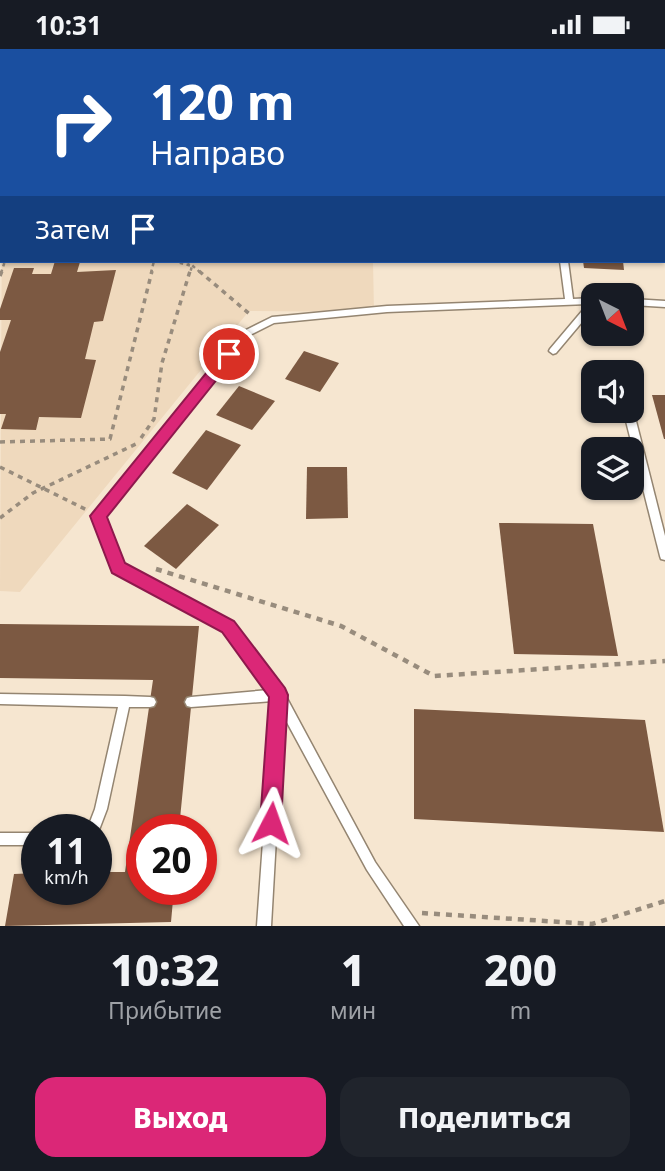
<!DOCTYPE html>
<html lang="ru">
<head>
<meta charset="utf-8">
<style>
	:root { --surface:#171b24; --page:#20242c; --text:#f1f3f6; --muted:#9ea1a6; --accent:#db2777 }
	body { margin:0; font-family:"Noto Sans",sans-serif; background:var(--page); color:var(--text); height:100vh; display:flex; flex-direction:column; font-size:26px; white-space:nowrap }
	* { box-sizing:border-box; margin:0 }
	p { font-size:23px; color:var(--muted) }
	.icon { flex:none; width:38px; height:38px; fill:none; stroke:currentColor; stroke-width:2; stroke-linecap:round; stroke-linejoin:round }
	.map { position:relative; height:877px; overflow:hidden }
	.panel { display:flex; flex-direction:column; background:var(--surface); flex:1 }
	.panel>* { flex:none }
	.banner { position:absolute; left:0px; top:0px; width:665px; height:214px; box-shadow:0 2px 5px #0004; background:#1a4fa0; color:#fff; overflow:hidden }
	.needle { width:46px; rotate:138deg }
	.tools { position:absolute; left:581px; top:234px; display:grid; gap:14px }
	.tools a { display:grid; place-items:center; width:63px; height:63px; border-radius:14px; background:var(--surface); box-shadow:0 2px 5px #0004; font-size:35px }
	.speed { position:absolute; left:21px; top:765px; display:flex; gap:14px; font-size:35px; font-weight:700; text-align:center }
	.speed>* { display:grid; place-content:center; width:91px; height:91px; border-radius:50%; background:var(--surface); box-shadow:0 2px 5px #0004; line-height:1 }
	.speed small { font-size:18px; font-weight:400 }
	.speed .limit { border:10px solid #d22; background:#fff; color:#111 }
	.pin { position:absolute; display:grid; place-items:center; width:60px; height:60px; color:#fff; margin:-30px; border:4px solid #fff; border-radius:50%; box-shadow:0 2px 7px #0007 }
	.me { position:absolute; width:77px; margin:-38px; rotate:4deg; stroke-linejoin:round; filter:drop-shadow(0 0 5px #0008) }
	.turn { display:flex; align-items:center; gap:24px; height:147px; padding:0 35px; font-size:32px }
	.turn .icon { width:91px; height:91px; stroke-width:2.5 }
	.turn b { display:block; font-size:49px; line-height:60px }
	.then { display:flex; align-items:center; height:66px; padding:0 35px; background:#0003; gap:14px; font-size:26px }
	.eta { display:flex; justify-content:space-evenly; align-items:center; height:119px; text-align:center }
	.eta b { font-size:42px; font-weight:800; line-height:49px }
	.primary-button { display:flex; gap:14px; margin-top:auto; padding:14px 35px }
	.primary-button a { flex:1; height:80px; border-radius:21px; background:var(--accent); color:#fff; font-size:28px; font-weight:800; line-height:80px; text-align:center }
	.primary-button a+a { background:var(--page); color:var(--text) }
	.status { display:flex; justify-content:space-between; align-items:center; height:49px; padding:0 35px; background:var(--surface); direction:ltr }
	.status svg { height:19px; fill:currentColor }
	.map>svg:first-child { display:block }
</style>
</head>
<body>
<div class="status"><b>10:31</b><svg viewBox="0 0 49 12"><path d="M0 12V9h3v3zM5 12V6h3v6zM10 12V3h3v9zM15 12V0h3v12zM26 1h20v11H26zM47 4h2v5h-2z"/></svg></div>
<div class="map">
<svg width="665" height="877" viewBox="0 0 665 877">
	<rect width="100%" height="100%" fill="#f6e6d0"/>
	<!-- built -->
	<polygon fill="#efd9bd" points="2,156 2,212 373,212 374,263 249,262 20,543 0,542"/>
	<!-- building -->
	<g fill="#7c5942">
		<polygon points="55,212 80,213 77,223 116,221 103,272 94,273 85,310 96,311 81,369 39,368 36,381 1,380 6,365 0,365 0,303 11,271 0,271 0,260 14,219 34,219 32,225 51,225"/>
		<polygon points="583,212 623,212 624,221 584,219"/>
		<polygon points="304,302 339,314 320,343 285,330"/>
		<polygon points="239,337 275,352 252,381 216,366"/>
		<polygon points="652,346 665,346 665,390 664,390"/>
		<polygon points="206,381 241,396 207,441 172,424"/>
		<polygon points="307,418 347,418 348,469 306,470"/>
		<polygon points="187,455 219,476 176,520 144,497"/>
		<polygon points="499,474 593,475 618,607 514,605"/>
		<polygon points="0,575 199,577 179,780 142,780 142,840 174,840 171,873 5,877 14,825 37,824 37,840 96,840 96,823 125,823 153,631 0,629"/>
		<polygon points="414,660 645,671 664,783 414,770"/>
	</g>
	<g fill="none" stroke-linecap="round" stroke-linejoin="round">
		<defs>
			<g id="service">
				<polygon points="324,0 330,0 329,2 323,2"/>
				<polygon points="530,0 570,0 573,2 527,2"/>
				<polygon points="665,1 665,5 663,5 663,2 661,2"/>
				<rect x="0" y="104" width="2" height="5"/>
				<polygon points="560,212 568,212 573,250 593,249 593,260 556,304 553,305 549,302 550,300 588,255 387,263 274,274 248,287 104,468 122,516 232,574 283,642 375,813 419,877 404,877 367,821 283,666 271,877 257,877 273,652 191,658 187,657 185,653 187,649 191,648 269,641 224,580 114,522 94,467 242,283 272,268 387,257 565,250"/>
				<polygon points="632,250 665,252 665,258 632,256"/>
				<polygon points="631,368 636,372 665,487 665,511 661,510 660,507 626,372"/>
				<polygon points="0,645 125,647 150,648 154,649 156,653 154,657 150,658 129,658 107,760 99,781 96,783 96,780 83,780 85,776 90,773 95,760 118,658 0,655"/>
				<rect x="0" y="784" width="37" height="12"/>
			</g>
			<g id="minor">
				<polygon points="26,0 38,0 25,2"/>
				<polygon points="0,66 2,66 0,78"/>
			</g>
		</defs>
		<!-- service casing -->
		<use href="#service" stroke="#948571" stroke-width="3"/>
		<!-- minor casing -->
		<use href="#minor" stroke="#948571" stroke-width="4"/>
		<!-- path-far2 -->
		<g stroke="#988c7d" stroke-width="2.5" stroke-dasharray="3.5 3.5" stroke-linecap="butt">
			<polyline points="486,2 517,1"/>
			<polyline points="0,131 2,126"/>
			<polyline points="173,212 192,217 190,224"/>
			<polyline points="187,212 201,224"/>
			<polyline points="1,224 5,212"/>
			<polyline points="151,224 154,212"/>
		</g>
		<!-- path-far1 -->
		<g stroke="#988c7d" stroke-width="3.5" stroke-dasharray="5 5" stroke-linecap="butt">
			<polyline points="199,222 252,267"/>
			<polyline points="0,227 2,222"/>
			<polyline points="141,389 154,370 162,314 190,222"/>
			<polyline points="0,393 110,390 152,222"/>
			<polyline points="0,418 87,461"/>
			<polyline points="0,469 33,444 136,395"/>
		</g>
		<!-- path -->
		<g stroke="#988c7d" stroke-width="4.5" stroke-dasharray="6 6" stroke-linecap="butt">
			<polyline points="156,520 341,577 434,627 665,612"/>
			<polyline points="422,864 592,875 665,852"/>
		</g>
		<!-- service -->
		<use href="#service" fill="#fff" fill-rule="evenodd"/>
		<!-- minor -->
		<use href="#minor" fill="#fff" fill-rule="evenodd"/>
	</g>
	<!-- route -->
	<polygon fill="#db2777" stroke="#8e194d" stroke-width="2" points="229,300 236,305 234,309 107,468 125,514 234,572 285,639 288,646 281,774 278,781 271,784 263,781 260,774 269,648 222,583 112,524 90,467 224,302"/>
</svg>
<div class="tools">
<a><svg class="needle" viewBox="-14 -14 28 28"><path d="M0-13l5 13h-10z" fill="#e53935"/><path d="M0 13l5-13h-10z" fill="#9ea1a6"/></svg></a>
<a><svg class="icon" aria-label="sound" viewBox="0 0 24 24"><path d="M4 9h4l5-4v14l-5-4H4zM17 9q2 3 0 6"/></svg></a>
<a><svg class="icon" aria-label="layers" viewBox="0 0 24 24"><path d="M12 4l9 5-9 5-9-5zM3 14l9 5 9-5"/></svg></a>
</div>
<div class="speed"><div>11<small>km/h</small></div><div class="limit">20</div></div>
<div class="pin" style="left:229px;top:305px;background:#d93025"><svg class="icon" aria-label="arrive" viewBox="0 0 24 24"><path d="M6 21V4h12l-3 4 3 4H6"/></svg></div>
<svg class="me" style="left:271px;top:774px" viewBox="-20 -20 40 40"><path d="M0-17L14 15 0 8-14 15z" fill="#db2777" stroke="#fff" stroke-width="4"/></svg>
<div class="banner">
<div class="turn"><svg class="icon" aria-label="right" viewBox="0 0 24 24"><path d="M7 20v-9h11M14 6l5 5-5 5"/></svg><div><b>120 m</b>Направо</div></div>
<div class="then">Затем<svg class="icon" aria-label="arrive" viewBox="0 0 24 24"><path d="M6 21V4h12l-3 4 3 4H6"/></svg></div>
</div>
</div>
<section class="panel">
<div class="eta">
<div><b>10:32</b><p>Прибытие</p></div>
<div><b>1</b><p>мин</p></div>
<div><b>200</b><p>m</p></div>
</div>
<div class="primary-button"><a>Выход</a><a>Поделиться</a></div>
</section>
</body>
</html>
